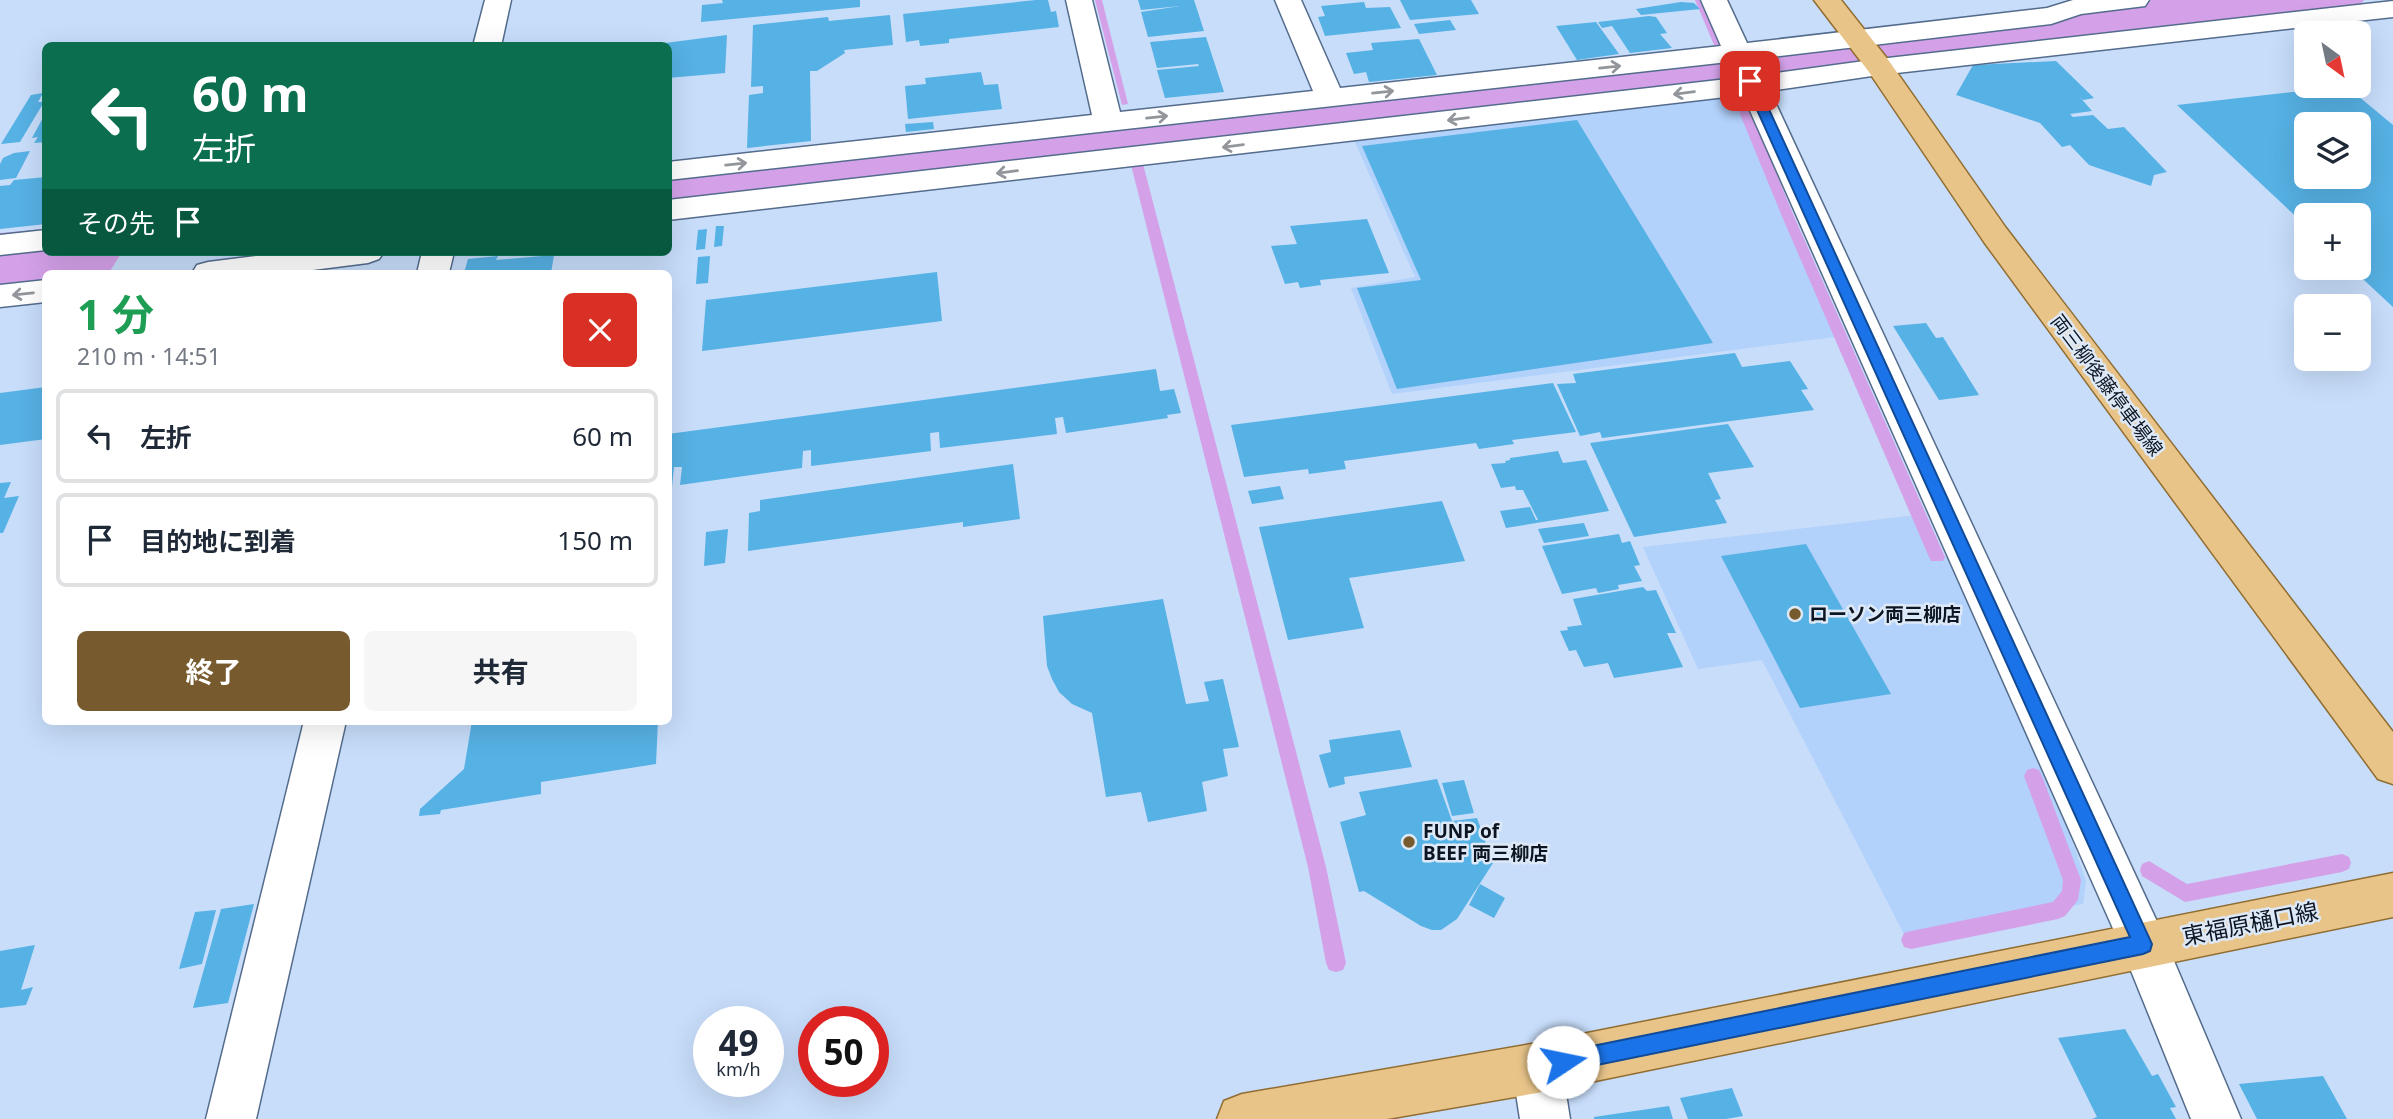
<!DOCTYPE html>
<html lang="ja">
<head>
<meta charset="utf-8">
<style>
	:root { --surface:#fff; --page:#f6f6f7; --text:#1f2937; --muted:#747a83; --line:#e0e1e3; --accent:#775a2d }
	body { margin:0; font-family:"Noto Sans","Noto Sans JP",sans-serif; background:var(--page); color:var(--text); height:100vh; display:flex; flex-direction:column; font-size:26px; white-space:nowrap }
	* { box-sizing:border-box; margin:0 }
	p { font-size:23px; color:var(--muted) }
	.icon { flex:none; width:38px; height:38px; fill:none; stroke:currentColor; stroke-width:2; stroke-linecap:round; stroke-linejoin:round }
	.map { position:relative; flex:1; overflow:hidden }
	.drawer { position:absolute; left:42px; top:270px; width:630px; height:455px; display:flex; flex-direction:column; background:var(--surface); border-radius:10px; box-shadow:0 7px 28px #0002 }
	.drawer>* { flex:none }
	.hud { position:absolute; left:42px; top:42px; width:630px; height:214px; border-radius:10px; box-shadow:0 7px 28px #0002; background:#0b6e4f; color:#fff; overflow:hidden }
	.needle { width:46px; rotate:147deg }
	.controls { position:absolute; left:2294px; top:21px; display:grid; gap:14px }
	.controls a { display:grid; place-items:center; width:77px; height:77px; border-radius:10px; background:var(--surface); box-shadow:0 7px 28px #0002; font-size:35px }
	.speed { position:absolute; left:693px; top:1006px; display:flex; gap:14px; font-size:35px; font-weight:700; text-align:center }
	.speed>* { display:grid; place-content:center; width:91px; height:91px; border-radius:50%; background:var(--surface); box-shadow:0 7px 28px #0002; line-height:1 }
	.speed small { font-size:18px; font-weight:400 }
	.speed .limit { border:10px solid #d22; background:#fff; color:#111 }
	.pin { position:absolute; display:grid; place-items:center; width:60px; height:60px; color:#fff; margin:-30px; border-radius:14px; box-shadow:0 4px 10px #0006 }
	.me { position:absolute; width:77px; margin:-38px; rotate:79deg; stroke-linejoin:round; filter:drop-shadow(0 0 5px #0008) }
	.turn { display:flex; align-items:center; gap:24px; height:147px; padding:0 35px; font-size:32px }
	.turn .icon { width:91px; height:91px; stroke-width:2.5 }
	.turn b { display:block; font-size:49px; line-height:60px }
	.then { display:flex; align-items:center; height:66px; padding:0 35px; background:#0003; gap:14px; font-size:26px }
	.round { display:grid; place-items:center; flex:none; width:74px; height:74px; border-radius:10px; background:var(--page) }
	.head { display:flex; align-items:center; justify-content:space-between; height:119px; padding:0 35px }
	h1 { font-size:42px; font-weight:700; line-height:52px; color:#1e9e55 }
	.primary-button { display:flex; gap:14px; margin-top:auto; padding:14px 35px }
	.primary-button a { flex:1; height:80px; border-radius:10px; background:var(--accent); color:#fff; font-size:28px; font-weight:700; line-height:80px; text-align:center }
	.primary-button a+a { background:var(--page); color:var(--text) }
	ul { padding:0; list-style:none }
	li { display:flex; align-items:center; gap:21px; height:94px; margin:0 14px 10px; padding:0 21px; border:4px solid var(--line); border-radius:10px }
	li div { flex:1 }
	li b { display:block; font-size:26px }
	li em { font-style:normal }
	.map>svg:first-child { display:block }
</style>
</head>
<body>
<div class="map">
<svg width="2393" height="1119" viewBox="0 0 2393 1119">
	<rect width="100%" height="100%" fill="#c7ddfa"/>
	<!-- built -->
	<g fill="#b2d1fb">
		<polygon points="1734,96 1835,337 1392,394 1351,288 1415,277 1354,140"/>
		<polygon points="1925,514 1943,556 1949,557 2066,823 2086,881 2083,904 1904,934 1762,660 1698,669 1643,547"/>
	</g>
	<!-- water -->
	<polygon fill="#d4a1e9" points="1095,0 1102,0 1128,104 1122,105"/>
	<g fill="none" stroke-linecap="round" stroke-linejoin="round">
		<!-- stream -->
		<g fill="#d4a1e9" fill-rule="evenodd">
			<polygon points="1695,0 1705,0 1726,45 1724,47 1714,45"/>
			<polygon points="1739,94 1745,97 1793,214 1945,557 1943,561 1931,561 1929,557 1781,214 1733,97"/>
			<polygon points="1130,133 1136,137 1326,867 1346,963 1343,970 1336,972 1329,970 1326,963 1308,867 1124,137"/>
			<polygon points="2033,768 2039,770 2042,776 2081,880 2078,900 2065,916 2058,919 1911,949 1904,947 1901,940 1904,933 1911,931 2053,902 2062,891 2063,880 2024,776 2027,770"/>
			<polygon points="2342,854 2349,857 2351,863 2349,869 2342,872 2185,902 2142,876 2140,870 2142,864 2149,861 2187,884"/>
		</g>
		<!-- river -->
		<g fill="#d4a1e9" fill-rule="evenodd">
			<polygon points="2153,0 2364,0 2354,14 2330,20 1727,93 668,213 668,163 1727,49"/>
			<polygon points="46,229 46,252 122,252 110,271 46,273 46,283 0,289 0,233"/>
		</g>
	</g>
	<!-- building -->
	<g fill="#56b1e4" fill-rule="evenodd">
		<polygon points="722,0 860,0 860,7 701,22 702,5 723,3"/>
		<polygon points="1036,0 1048,0 1051,12 1056,11 1059,27 949,39 949,43 920,46 919,40 906,42 903,14"/>
		<polygon points="1138,0 1194,0 1204,31 1148,37 1141,12 1180,6 1141,10"/>
		<polygon points="1400,0 1471,0 1479,14 1410,20"/>
		<polygon points="1364,2 1366,8 1390,7 1401,28 1325,36 1318,17 1325,16 1321,6"/>
		<polygon points="1681,2 1694,3 1700,9 1641,15 1636,9"/>
		<polygon points="890,15 893,45 844,50 845,53 817,71 810,71 811,141 747,148 749,95 763,93 763,86 751,87 753,25 828,17 829,21"/>
		<polygon points="1649,16 1656,17 1667,33 1660,34 1672,48 1630,53 1612,26 1602,28 1598,22"/>
		<polygon points="1450,20 1456,30 1419,34 1414,24"/>
		<polygon points="1596,22 1619,54 1577,60 1556,26"/>
		<polygon points="727,35 725,73 668,78 668,46 642,46"/>
		<polygon points="1206,37 1224,92 1165,98 1157,70 1199,66 1198,64 1157,68 1150,42"/>
		<polygon points="1419,39 1437,75 1369,82 1366,72 1354,74 1346,53 1373,50 1371,43"/>
		<polygon points="2056,61 2094,98 2083,100 2079,96 2092,111 2070,114 2073,117 2093,115 2108,129 2124,127 2167,172 2154,175 2151,186 2089,165 2070,145 2062,147 2040,123 1956,95 1973,65"/>
		<polygon points="981,72 984,85 998,84 1002,109 908,119 905,86 926,84 925,78"/>
		<path d="M 2346,86 L 2393,125 L 2393,307 L 2351,268 L 2359,268 L 2359,215 L 2306,215 L 2306,226 L 2177,105 ZM 2306,124 L 2359,124 L 2359,177 L 2306,177 Z"/>
		<polygon points="43,93 38,102 44,102 20,142 1,144 31,95"/>
		<polygon points="46,112 46,142 34,143 38,137 32,138"/>
		<polygon points="1577,120 1713,343 1397,389 1357,288 1421,280 1362,146"/>
		<polygon points="933,122 934,129 906,132 905,124"/>
		<polygon points="30,151 16,178 0,180 0,164 3,158 14,153"/>
		<polygon points="46,177 46,224 0,229 0,186 10,185 14,180"/>
		<polygon points="1367,219 1389,273 1320,280 1321,285 1300,288 1298,282 1285,284 1271,246 1297,244 1290,226"/>
		<polygon points="716,226 724,226 722,246 714,247"/>
		<polygon points="707,229 705,249 696,250 698,230"/>
		<polygon points="554,255 551,273 464,273 468,259 498,256 496,260"/>
		<polygon points="710,256 708,283 696,284 698,257"/>
		<polygon points="937,272 942,321 702,351 706,300"/>
		<polygon points="1926,323 1936,338 1943,337 1979,395 1939,400 1893,326"/>
		<polygon points="1735,353 1742,367 1790,361 1808,389 1801,390 1814,410 1602,438 1600,432 1580,436 1557,384 1576,383 1573,374"/>
		<polygon points="1156,369 1160,391 1174,389 1181,413 1167,415 1168,418 1066,433 1063,417 1055,418 1057,434 940,448 939,432 930,433 931,451 811,466 811,450 803,451 802,468 680,485 682,467 674,467 672,487 668,487 668,434"/>
		<polygon points="1553,383 1576,432 1512,440 1514,444 1479,449 1476,443 1344,461 1346,469 1309,474 1308,469 1244,477 1231,425"/>
		<polygon points="46,387 46,439 0,445 0,393"/>
		<polygon points="1728,424 1754,467 1708,473 1721,499 1715,500 1727,523 1634,537 1590,443"/>
		<polygon points="1558,451 1563,463 1586,460 1609,511 1506,528 1500,511 1530,507 1536,520 1538,520 1523,490 1516,490 1515,486 1501,488 1491,464 1506,463 1505,461 1510,460 1510,458"/>
		<polygon points="1013,464 1020,519 963,527 963,522 748,551 749,513 760,511 760,500"/>
		<polygon points="11,482 4,498 19,496 3,533 0,533 0,483"/>
		<polygon points="1280,486 1284,499 1252,504 1248,491"/>
		<polygon points="1442,501 1465,561 1349,578 1364,628 1288,640 1259,527"/>
		<polygon points="1584,523 1589,536 1544,543 1538,529"/>
		<polygon points="728,529 725,563 704,566 706,532"/>
		<polygon points="1619,534 1622,543 1630,541 1640,565 1634,566 1642,581 1618,585 1619,589 1598,593 1596,588 1562,594 1542,546"/>
		<polygon points="1806,544 1891,694 1800,708 1721,556"/>
		<polygon points="1643,587 1647,591 1656,590 1676,633 1667,633 1683,667 1614,678 1608,663 1584,667 1576,650 1569,651 1560,631 1568,630 1567,627 1582,625 1573,599"/>
		<polygon points="1163,599 1186,704 1209,701 1204,682 1223,679 1239,747 1223,749 1228,776 1202,782 1207,811 1148,822 1141,792 1106,797 1092,713 1072,704 1059,692 1052,679 1047,666 1043,616"/>
		<polygon points="472,721 658,721 656,764 541,782 541,794 441,810 440,814 419,816 420,809 464,769"/>
		<polygon points="1400,730 1412,767 1344,777 1345,784 1329,788 1319,755 1331,752 1329,740"/>
		<polygon points="1437,779 1452,821 1477,818 1493,863 1457,919 1441,930 1432,930 1421,926 1364,891 1359,892 1340,822 1366,815 1359,792"/>
		<polygon points="1464,780 1474,813 1452,816 1442,783"/>
		<polygon points="1480,884 1505,898 1494,918 1469,905"/>
		<polygon points="254,904 228,1003 193,1008 221,909"/>
		<polygon points="216,910 202,964 179,969 195,912"/>
		<polygon points="35,945 21,990 33,987 26,1005 0,1008 0,951"/>
		<polygon points="2125,1029 2152,1076 2158,1074 2176,1107 2170,1108 2176,1119 2092,1119 2097,1117 2058,1038"/>
		<polygon points="2323,1076 2347,1119 2257,1119 2239,1084"/>
		<polygon points="1732,1088 1743,1116 1726,1119 1688,1119 1680,1098"/>
		<polygon points="1669,1106 1673,1119 1594,1119 1594,1117"/>
	</g>
	<g fill="none" stroke-linecap="round" stroke-linejoin="round">
		<defs>
			<g id="minor">
				<polygon points="485,0 511,0 501,46 473,46"/>
				<polygon points="1066,0 1092,0 1120,112 1313,91 1275,0 1301,0 1340,88 1721,46 1701,0 1727,0 1747,43 2047,8 2073,0 2149,0 2145,6 2081,14 2051,24 1755,59 1762,75 1879,59 2393,1 2393,17 1879,75 1770,91 2160,928 2241,1119 2191,1119 2123,951 1743,95 668,220 668,200 1736,78 1728,62 668,180 668,162 1092,115"/>
				<polygon points="46,230 46,250 0,255 0,235"/>
				<polygon points="287,252 384,252 379,259 368,263 289,273 192,273 197,265 208,262"/>
				<polygon points="422,252 454,252 449,273 417,273"/>
				<polygon points="46,280 46,302 0,307 0,285"/>
				<polygon points="304,721 346,721 256,1119 206,1119"/>
				<polygon points="1537,1043 1555,1050 1562,1068 1570,1119 1520,1119 1512,1068 1519,1050"/>
			</g>
			<g id="major">
				<polygon points="1814,0 1841,0 1889,61 2006,228 2393,732 2393,784 2378,779 1984,242 1869,72"/>
				<polygon points="2393,873 2393,917 1537,1093 1387,1119 1217,1119 1224,1101 1242,1094 1537,1043"/>
			</g>
		</defs>
		<!-- minor casing -->
		<use href="#minor" stroke="#546c8c" stroke-width="3"/>
		<!-- major casing -->
		<use href="#major" stroke="#916d31" stroke-width="3"/>
		<!-- minor -->
		<use href="#minor" fill="#fff" fill-rule="evenodd"/>
		<!-- major -->
		<use href="#major" fill="#e8c489" fill-rule="evenodd"/>
	</g>
	<!-- one-way arrows -->
	<defs><path id="oneway-shaft" d="M-6 0H5M1.5-3L5.5 0L1.5 3" fill="none" stroke-width="1.6" stroke-linecap="round" stroke-linejoin="round" transform="scale(1.75)"/></defs>
	<g stroke="#92969b">
		<use href="#oneway-shaft" transform="translate(1610 67) rotate(-6)"/>
		<use href="#oneway-shaft" transform="translate(1383 92) rotate(-6)"/>
		<use href="#oneway-shaft" transform="translate(1684 93) rotate(173)"/>
		<use href="#oneway-shaft" transform="translate(1157 117) rotate(-6)"/>
		<use href="#oneway-shaft" transform="translate(1458 119) rotate(173)"/>
		<use href="#oneway-shaft" transform="translate(1233 146) rotate(173)"/>
		<use href="#oneway-shaft" transform="translate(736 164) rotate(-6)"/>
		<use href="#oneway-shaft" transform="translate(1007 172) rotate(173)"/>
		<use href="#oneway-shaft" transform="translate(23 294) rotate(174)"/>
	</g>
	<!-- route -->
	<polygon fill="#1a73e8" stroke="#114b97" stroke-width="2" points="1750,78 1756,81 2152,944 2150,951 2143,954 1563,1072 1556,1069 1553,1062 1556,1055 1563,1052 2130,937 1744,81"/>
	<!-- markers -->
	<g fill="#775a2d" stroke="#dee9f8" stroke-width="2.5">
		<circle cx="1795" cy="614" r="7"/>
		<circle cx="1409" cy="842" r="7"/>
	</g>
	<g text-anchor="middle" dominant-baseline="central" stroke-width="5" stroke-linejoin="round" paint-order="stroke">
		<!-- street labels -->
		<g font-size="19" fill="#0c1521" stroke="#dee9f8">
			<text transform="translate(2107 385) rotate(53)">両三柳後藤停車場線</text>
		</g>
		<!-- poi labels -->
		<g font-size="19" font-weight="bold" fill="#0c1521" stroke="#dee9f8" text-anchor="start">
			<text x="1809" y="614">ローソン両三柳店</text>
			<text x="1423" y="831">FUNP of<tspan x="1423" dy="22">BEEF 両三柳店</tspan></text>
		</g>
		<!-- near-street labels -->
		<g font-size="23" fill="#0c1521" stroke="#dee9f8">
			<text transform="translate(2250 923) rotate(-11)">東福原樋口線</text>
		</g>
	</g>
</svg>
<div class="controls">
<a><svg class="needle" viewBox="-14 -14 28 28"><path d="M0-13l5 13h-10z" fill="#e53935"/><path d="M0 13l5-13h-10z" fill="#747a83"/></svg></a>
<a><svg class="icon" aria-label="layers" viewBox="0 0 24 24"><path d="M12 4l9 5-9 5-9-5zM3 14l9 5 9-5"/></svg></a>
<a>+</a>
<a>−</a>
</div>
<div class="speed"><div>49<small>km/h</small></div><div class="limit">50</div></div>
<div class="pin" style="left:1750px;top:81px;background:#d93025"><svg class="icon" aria-label="arrive" viewBox="0 0 24 24"><path d="M6 21V4h12l-3 4 3 4H6"/></svg></div>
<svg class="me" style="left:1563px;top:1062px" viewBox="-20 -20 40 40"><circle r="19" fill="#fff"/><path d="M0-13L10 11 0 6-10 11z" fill="#1a73e8"/></svg>
<div class="hud">
<div class="turn"><svg class="icon" aria-label="left" viewBox="0 0 24 24"><path d="M17 20v-9H6M10 6l-5 5 5 5"/></svg><div><b>60 m</b>左折</div></div>
<div class="then">その先<svg class="icon" aria-label="arrive" viewBox="0 0 24 24"><path d="M6 21V4h12l-3 4 3 4H6"/></svg></div>
</div>
<section class="drawer">
<div class="head"><div><h1>1 分</h1><p>210 m · 14:51</p></div><a class="round" style="background:#d93025;color:#fff"><svg class="icon" aria-label="close" viewBox="0 0 24 24"><path d="M6 6l12 12M18 6L6 18"/></svg></a></div>
<ul>
<li><svg class="icon" aria-label="left" viewBox="0 0 24 24"><path d="M17 20v-9H6M10 6l-5 5 5 5"/></svg><div><b>左折</b></div><em>60 m</em></li>
<li><svg class="icon" aria-label="arrive" viewBox="0 0 24 24"><path d="M6 21V4h12l-3 4 3 4H6"/></svg><div><b>目的地に到着</b></div><em>150 m</em></li>
</ul>
<div class="primary-button"><a>終了</a><a>共有</a></div>
</section>
</div>
</body>
</html>
